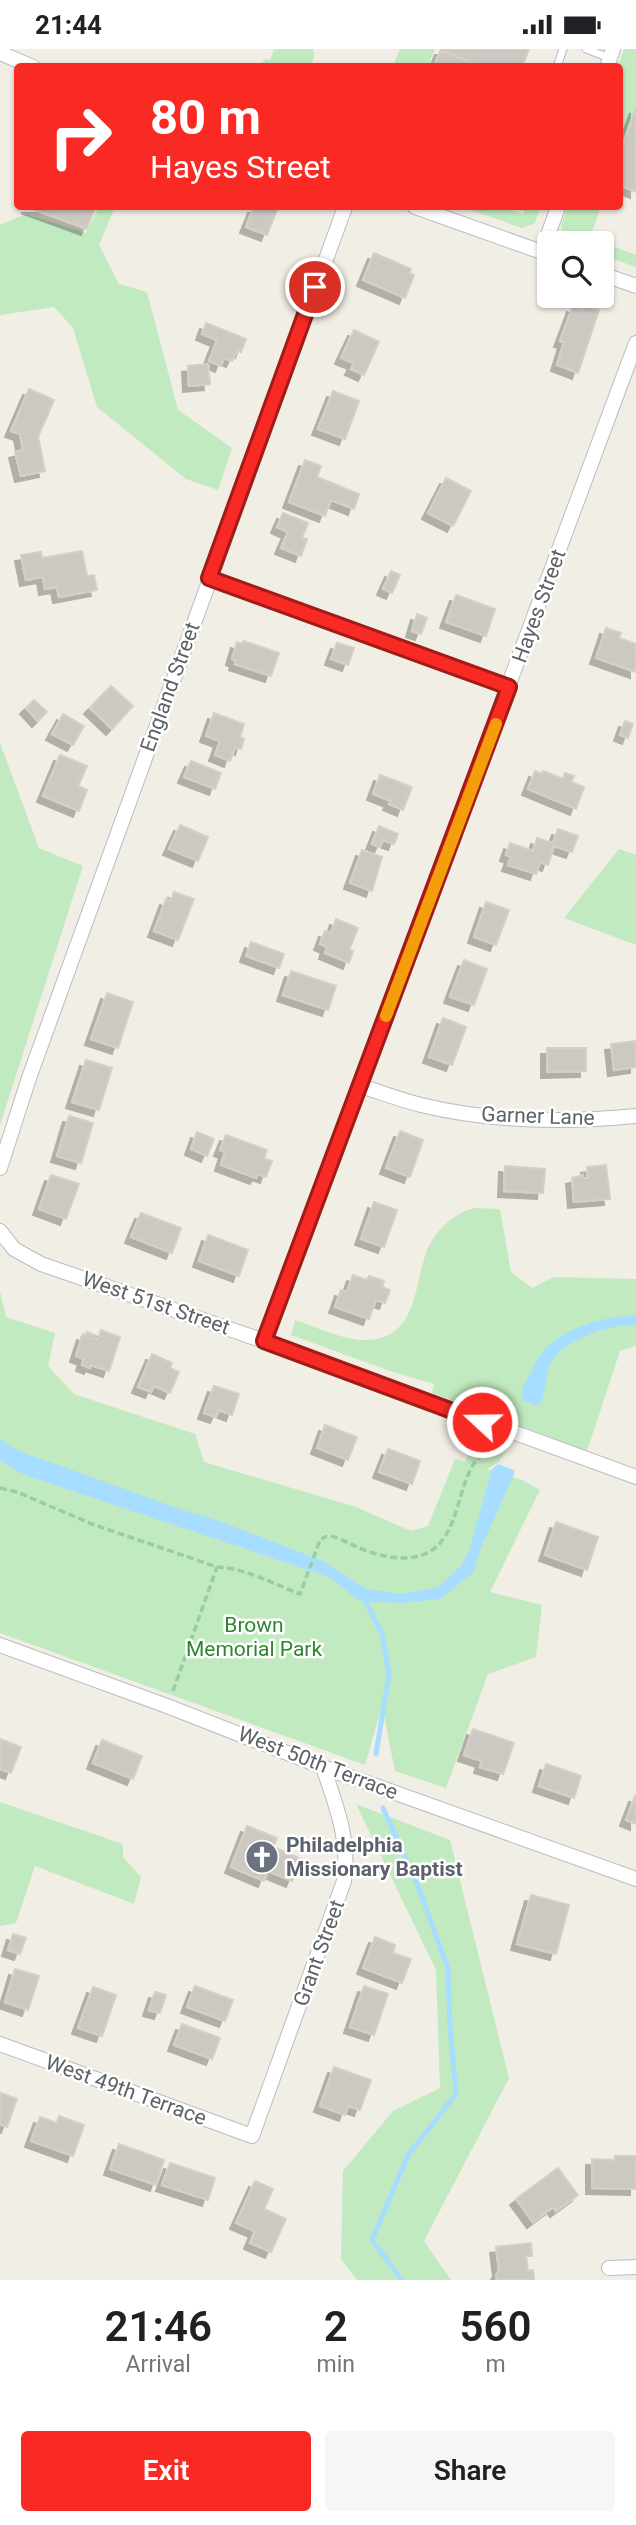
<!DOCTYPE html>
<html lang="en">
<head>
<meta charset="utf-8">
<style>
	:root { --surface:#fff; --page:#f6f6f6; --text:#202124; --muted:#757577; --accent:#f92a23 }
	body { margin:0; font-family:Roboto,sans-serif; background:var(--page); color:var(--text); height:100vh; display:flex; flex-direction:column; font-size:26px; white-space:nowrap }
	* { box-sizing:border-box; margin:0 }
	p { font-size:23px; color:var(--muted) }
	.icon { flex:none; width:38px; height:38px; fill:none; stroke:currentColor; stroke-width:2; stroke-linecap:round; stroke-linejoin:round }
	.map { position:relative; height:2231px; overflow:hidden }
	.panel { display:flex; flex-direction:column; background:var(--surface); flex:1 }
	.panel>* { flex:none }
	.banner { position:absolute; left:14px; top:14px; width:609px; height:147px; border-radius:7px; box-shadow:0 2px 5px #0004; background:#f92a23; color:#fff; overflow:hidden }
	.fabs { position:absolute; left:537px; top:182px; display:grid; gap:14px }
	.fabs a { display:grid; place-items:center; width:77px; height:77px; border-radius:7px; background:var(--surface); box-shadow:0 2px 5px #0004; font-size:35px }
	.pin { position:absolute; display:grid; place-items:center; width:60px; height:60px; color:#fff; margin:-30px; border:4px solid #fff; border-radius:50%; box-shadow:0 2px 7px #0007 }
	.me { position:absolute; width:77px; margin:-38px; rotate:291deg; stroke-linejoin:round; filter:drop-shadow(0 0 5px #0008) }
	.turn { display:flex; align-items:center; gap:24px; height:147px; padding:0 21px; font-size:32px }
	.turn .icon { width:91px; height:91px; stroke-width:2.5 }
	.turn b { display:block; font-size:49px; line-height:60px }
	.eta { display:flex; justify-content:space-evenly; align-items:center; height:119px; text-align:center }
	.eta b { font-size:42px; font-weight:600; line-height:49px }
	.cta { display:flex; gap:14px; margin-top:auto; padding:14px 21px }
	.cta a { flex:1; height:80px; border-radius:7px; background:var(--accent); color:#fff; font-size:28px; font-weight:600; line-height:80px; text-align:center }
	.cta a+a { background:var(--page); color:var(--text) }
	.status { display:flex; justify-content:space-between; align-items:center; height:49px; padding:0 35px; background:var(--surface); direction:ltr }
	.status svg { height:19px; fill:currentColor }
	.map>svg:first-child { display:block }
</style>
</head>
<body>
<div class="status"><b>21:44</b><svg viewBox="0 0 49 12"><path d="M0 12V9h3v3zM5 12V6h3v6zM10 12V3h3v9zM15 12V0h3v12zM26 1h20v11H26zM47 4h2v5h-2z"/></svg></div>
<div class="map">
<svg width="636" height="2231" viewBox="0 0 636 2231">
	<defs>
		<filter id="shadow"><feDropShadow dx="-6" dy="6" stdDeviation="0" flood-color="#0004"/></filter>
	</defs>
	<rect width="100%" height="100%" fill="#f1eee5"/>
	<!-- green -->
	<g fill="#c2eac0">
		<polygon points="274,0 313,0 314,8 310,17 262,17 264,10 270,11"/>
		<polygon points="400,0 435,0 428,17 393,17"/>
		<polygon points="624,0 636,0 636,56 620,103 618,17"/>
		<polygon points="99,158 115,158 99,196 119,235 147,243 178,361 232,399 218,441 186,430 97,358 73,279 54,258 0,266 0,176 25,165 86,184"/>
		<polygon points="463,158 502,158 523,165 525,158 540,158 535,174 522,179"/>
		<path d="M 568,158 L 601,158 L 590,189 L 636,206 L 636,218 L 602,206 L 602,194 L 568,194 C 557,179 562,174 568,158 Z"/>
		<polygon points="0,694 39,799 83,817 0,1076"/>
		<polygon points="619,800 636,806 636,896 564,869"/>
		<path d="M 475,1159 L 500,1160 L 511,1223 L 532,1239 L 554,1228 L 636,1230 L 636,1297 L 620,1302 L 587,1402 L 432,1344 L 434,1335 L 393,1323 L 291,1286 L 295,1271 C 317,1278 344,1292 368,1291 C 416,1289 414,1239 426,1204 C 433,1184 454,1163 475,1159 Z"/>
		<polygon points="0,1242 6,1268 55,1284 48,1317 74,1345 195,1385 204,1413 356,1458 411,1482 428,1477 455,1410 465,1413 478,1384 510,1394 499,1413 487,1420 522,1431 540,1441 490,1543 542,1556 536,1608 488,1625 446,1739 395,1722 382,1657 365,1716 0,1584"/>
		<polygon points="0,1753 123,1795 123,1808 141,1828 134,1855 35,1817 16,1874 0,1877"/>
		<polygon points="356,1755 450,1791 509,2029 424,2192 451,2231 357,2231 341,2210 343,2122 393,2062 440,2039 436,1921"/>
	</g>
	<!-- water -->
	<g fill="#a7ddff">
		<path d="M 636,1266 L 636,1276 C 613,1274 561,1292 551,1314 C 546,1325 545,1340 542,1352 L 537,1357 L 522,1351 C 520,1341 525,1334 530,1325 C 535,1317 538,1308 544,1301 C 567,1278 605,1267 636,1266 Z"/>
		<polygon points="0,1390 19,1402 180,1460 219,1472 325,1513 367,1540 401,1545 438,1538 460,1518 469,1502 492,1420 498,1415 514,1421 514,1425 482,1497 473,1524 440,1550 400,1554 360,1552 329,1528 27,1427 0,1412"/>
	</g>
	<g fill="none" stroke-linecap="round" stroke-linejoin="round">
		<!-- stream -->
		<g stroke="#a7ddff" stroke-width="5">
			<polyline points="364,1549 382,1585 389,1625 376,1705"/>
			<polyline points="383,1759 420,1842 448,1920 450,1977 456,2045 408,2106 372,2191 402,2231"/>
		</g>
	</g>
	<!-- building -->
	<g fill="#ccc8c2" stroke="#d6cfc3" stroke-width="2" filter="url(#shadow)">
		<polygon points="440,0 529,0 522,18 483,18"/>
		<polygon points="440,2 483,18 434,18"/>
		<polygon points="636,58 636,143 620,136 620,103"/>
		<polygon points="27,158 95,158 87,180"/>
		<polygon points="254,158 278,158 267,186 246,178"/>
		<polygon points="374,204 411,220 409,224 414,226 405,249 363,231"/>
		<polygon points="585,256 599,261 578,324 557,316 564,293 560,292 573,257 583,261"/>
		<polygon points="206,274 246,290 241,303 237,301 232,312 224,309 221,317 209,312 217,291 202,285"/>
		<polygon points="354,281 379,293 364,326 351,320 354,314 341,309"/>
		<polygon points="208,315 210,335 189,337 188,317"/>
		<polygon points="29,340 54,351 38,388 45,422 21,427 15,403 23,401 20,385 11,382"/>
		<polygon points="333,342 359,352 345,390 318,380"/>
		<polygon points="305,411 321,417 317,428 359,445 354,460 331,451 325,467 289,453"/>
		<polygon points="446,429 471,442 453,477 428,464"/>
		<polygon points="283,464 308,474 302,489 307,490 301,507 281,499 288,483 277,478"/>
		<polygon points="82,502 87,527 94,526 97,541 59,548 57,538 45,540 43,528 26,531 21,506 41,503 42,509"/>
		<polygon points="391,522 400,526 392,544 383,540"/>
		<polygon points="456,546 495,560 486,587 446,573"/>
		<polygon points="417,565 427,569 421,585 412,582"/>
		<polygon points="606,579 621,584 619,589 636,595 636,623 596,609"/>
		<polygon points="243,592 279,604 271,627 235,615 236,612 232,610 237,593 242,595"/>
		<polygon points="337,594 354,599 348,616 331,610"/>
		<polygon points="111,637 133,657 112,680 90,659"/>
		<polygon points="34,651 47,663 38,672 26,659"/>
		<polygon points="214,664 244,675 240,688 244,690 241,700 235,698 230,712 215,706 220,692 206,687"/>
		<polygon points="63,665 84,677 73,696 52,685"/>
		<polygon points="625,672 633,675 628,689 620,686"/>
		<polygon points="60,706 87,717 78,737 87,741 79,762 43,747"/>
		<polygon points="191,712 221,724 215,740 184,728"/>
		<polygon points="535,722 542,725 543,722 563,730 565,724 574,727 571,733 584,738 576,760 528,740"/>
		<polygon points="380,726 412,738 403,761 389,755 391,752 373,745"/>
		<polygon points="180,776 208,788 198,812 169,800"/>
		<polygon points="379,777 398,785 394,795 383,791 380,798 372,795"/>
		<polygon points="558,780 578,787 572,803 554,797 548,816 540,813 536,825 508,816 511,808 506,806 510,794 533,802 537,789 553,794"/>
		<polygon points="362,801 382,808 372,842 350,834"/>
		<polygon points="174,843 194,850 178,891 154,882 166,850 171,852"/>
		<polygon points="486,853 509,861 496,896 474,888"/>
		<polygon points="336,870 358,879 349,901 353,902 349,914 325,904 327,898 320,895 325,882 331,884"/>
		<polygon points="251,893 284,905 279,919 246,907"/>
		<polygon points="464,911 487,920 474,956 450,948"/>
		<polygon points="291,922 336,937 328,961 283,946"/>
		<polygon points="107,944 133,953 118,999 91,990"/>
		<polygon points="443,969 466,978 452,1016 429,1008"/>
		<polygon points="636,992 636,1018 614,1021 611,995"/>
		<polygon points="547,999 586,999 586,1022 547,1023"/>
		<polygon points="86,1011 112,1019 99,1061 72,1053"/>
		<polygon points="69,1067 93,1074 81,1114 57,1107"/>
		<polygon points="400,1082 423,1091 410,1128 386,1119"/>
		<polygon points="197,1083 214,1090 207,1107 191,1100"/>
		<polygon points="226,1086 267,1101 264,1110 272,1112 266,1128 258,1125 256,1129 221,1116 225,1103 220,1101"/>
		<polygon points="606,1116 610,1150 574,1153 572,1129 583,1126 583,1129 588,1129 587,1118"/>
		<polygon points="505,1117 545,1120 543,1144 504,1142"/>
		<polygon points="51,1126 79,1135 66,1170 39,1160"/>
		<polygon points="374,1153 397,1161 384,1198 361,1190"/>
		<polygon points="141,1164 181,1179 172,1204 131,1188"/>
		<polygon points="208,1186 248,1201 239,1227 199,1212"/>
		<polygon points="353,1226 367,1231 369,1227 384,1232 382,1238 390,1241 385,1254 376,1251 369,1270 335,1258 341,1241 347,1243"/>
		<polygon points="101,1281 120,1288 109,1322 91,1316 90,1319 82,1316 84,1310 76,1307 83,1285 86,1287 87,1283 94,1286 93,1289 98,1290"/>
		<polygon points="152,1305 172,1314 170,1319 179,1323 170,1344 154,1337 151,1343 138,1338"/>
		<polygon points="214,1337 239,1345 232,1366 219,1361 216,1368 204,1364"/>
		<polygon points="325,1376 357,1388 348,1411 317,1399"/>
		<polygon points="388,1400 420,1412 412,1435 379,1423"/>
		<polygon points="556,1473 598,1488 587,1521 545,1506"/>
		<polygon points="473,1680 514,1694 503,1725 480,1718 482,1712 464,1706"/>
		<polygon points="0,1690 21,1698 11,1724 0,1720"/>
		<polygon points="102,1691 142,1707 133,1730 93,1714"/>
		<polygon points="546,1715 581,1727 574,1749 539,1737"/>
		<polygon points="635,1747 636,1747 636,1775 626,1771"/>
		<polygon points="247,1777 277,1789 273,1798 301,1810 292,1832 268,1822 264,1832 231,1818"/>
		<polygon points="531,1846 569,1856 556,1905 517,1895"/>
		<polygon points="13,1885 26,1889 20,1905 8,1901"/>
		<polygon points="375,1888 395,1896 393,1904 411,1910 402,1934 363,1919"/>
		<polygon points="15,1920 39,1927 28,1961 5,1953"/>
		<polygon points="195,1937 233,1951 225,1972 187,1958"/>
		<polygon points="364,1937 388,1945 374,1986 350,1978"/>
		<polygon points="93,1938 116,1946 102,1987 78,1979"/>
		<polygon points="155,1943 166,1946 160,1964 149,1961"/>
		<polygon points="182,1975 220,1989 212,2010 174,1996"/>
		<polygon points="334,2018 371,2031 360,2061 348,2057 345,2066 320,2057"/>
		<polygon points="1,2044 17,2050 7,2078 0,2075"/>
		<polygon points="59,2067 84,2076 73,2107 31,2092 40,2068 57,2074"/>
		<polygon points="119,2095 164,2111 156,2136 110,2120"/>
		<polygon points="615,2107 636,2107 636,2140 592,2139 592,2110 615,2111"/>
		<polygon points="170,2114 215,2129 208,2151 162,2136"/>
		<polygon points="558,2119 578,2146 556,2162 553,2158 533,2173 516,2150"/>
		<polygon points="255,2132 273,2140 264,2160 286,2170 271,2203 250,2194 255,2182 236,2174"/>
		<polygon points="531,2194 532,2207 526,2207 528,2222 533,2221 534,2231 497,2231 496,2226 499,2222 496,2198"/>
	</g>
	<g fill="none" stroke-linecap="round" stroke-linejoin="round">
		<defs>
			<g id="service">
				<polyline points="586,0 610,9"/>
				<polyline points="557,18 563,0"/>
			</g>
			<g id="minor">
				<polyline points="0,4 33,18"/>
				<polyline points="607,18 613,0"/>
				<polyline points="415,158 550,206"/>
				<polyline points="542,203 558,158"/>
				<polyline points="602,225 636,237"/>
				<polyline points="210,529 509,638"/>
				<path d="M 360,1037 C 380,1043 401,1051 421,1056 C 491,1073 565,1074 636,1067"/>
				<polyline points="0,1119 29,1029 345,158"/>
				<polyline points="0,1182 14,1200 41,1215 264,1292 636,1428"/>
				<polyline points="264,1292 636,294"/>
				<polyline points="0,1596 167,1657 323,1718 636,1830"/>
				<path d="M 0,1995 L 252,2087 L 344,1832 C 350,1791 336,1756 323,1718"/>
				<polyline points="609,2219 636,2218"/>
			</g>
		</defs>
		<!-- service casing -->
		<use href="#service" stroke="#b8bcc0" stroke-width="9"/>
		<!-- minor casing -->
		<use href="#minor" stroke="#b8bcc0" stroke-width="16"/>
		<!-- path -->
		<g stroke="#98cda5" stroke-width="3.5" stroke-dasharray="7 3.5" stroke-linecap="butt">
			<path d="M 0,1439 L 17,1443 L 92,1475 L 217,1518 C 245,1519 274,1535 300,1545 L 320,1491 C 325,1488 324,1487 330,1487 C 338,1488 348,1494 355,1497 C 377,1507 407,1515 429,1503 C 459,1486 457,1438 475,1413 C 479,1407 486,1403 492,1399 L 493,1395 L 502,1397"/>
			<polyline points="173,1642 217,1518"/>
		</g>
		<!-- service -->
		<use href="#service" stroke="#fff" stroke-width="7"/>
		<!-- minor -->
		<use href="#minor" stroke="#fff" stroke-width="14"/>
	</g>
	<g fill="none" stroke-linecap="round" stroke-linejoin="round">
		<defs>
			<polyline id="route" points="315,238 209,529 509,638 264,1292 482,1373"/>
		</defs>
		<!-- route casing -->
		<use href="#route" stroke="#a21b17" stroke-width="18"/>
		<!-- route -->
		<use href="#route" stroke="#f92a23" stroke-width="12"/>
		<!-- slow -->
		<polyline stroke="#f59e0b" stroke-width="12" points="386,967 496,675"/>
	</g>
	<!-- icons -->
	<defs>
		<symbol id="church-disc" viewBox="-11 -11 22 22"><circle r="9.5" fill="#6b7280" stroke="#fff"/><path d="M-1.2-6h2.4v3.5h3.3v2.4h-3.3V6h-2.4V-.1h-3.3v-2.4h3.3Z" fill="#fff"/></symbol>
	</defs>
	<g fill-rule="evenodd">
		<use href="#church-disc" x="243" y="1789" width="38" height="38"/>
	</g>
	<g text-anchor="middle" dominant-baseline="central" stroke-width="5" stroke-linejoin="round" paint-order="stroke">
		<!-- street labels -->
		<g font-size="21" fill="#5d6267" stroke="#fff">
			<text transform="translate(539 557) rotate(-70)">Hayes Street</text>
			<text transform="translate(170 638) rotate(-70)">England Street</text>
			<text transform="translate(538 1067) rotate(2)">Garner Lane</text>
			<text transform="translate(156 1254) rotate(19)">West 51st Street</text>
			<text transform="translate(318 1714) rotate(21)">West 50th Terrace</text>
			<text transform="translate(319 1904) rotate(-70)">Grant Street</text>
			<text transform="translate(126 2041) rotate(20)">West 49th Terrace</text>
		</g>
		<!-- park labels -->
		<g font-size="21" fill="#2d862d" stroke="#fff">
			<text x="254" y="1576">Brown<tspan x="254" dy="24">Memorial Park</tspan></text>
		</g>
		<!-- worship labels -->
		<g font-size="21" font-weight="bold" fill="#5b616d" stroke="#fff" text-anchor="start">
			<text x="286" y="1796">Philadelphia<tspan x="286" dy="24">Missionary Baptist</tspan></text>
		</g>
	</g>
</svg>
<div class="fabs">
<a><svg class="icon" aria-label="search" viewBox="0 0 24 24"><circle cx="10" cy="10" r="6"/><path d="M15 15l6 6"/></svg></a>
</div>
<div class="pin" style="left:315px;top:238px;background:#d93025"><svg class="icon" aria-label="arrive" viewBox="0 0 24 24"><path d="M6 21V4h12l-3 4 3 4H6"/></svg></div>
<svg class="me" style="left:482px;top:1373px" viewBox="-20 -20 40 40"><circle r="17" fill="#f92a23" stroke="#fff" stroke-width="3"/><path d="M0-11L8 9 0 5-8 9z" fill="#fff"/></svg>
<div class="banner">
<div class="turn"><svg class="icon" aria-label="right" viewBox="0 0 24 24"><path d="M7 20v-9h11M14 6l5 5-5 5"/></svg><div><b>80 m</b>Hayes Street</div></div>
</div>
</div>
<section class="panel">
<div class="eta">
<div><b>21:46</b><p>Arrival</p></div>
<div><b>2</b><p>min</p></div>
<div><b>560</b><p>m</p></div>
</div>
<div class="cta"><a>Exit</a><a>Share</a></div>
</section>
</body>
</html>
